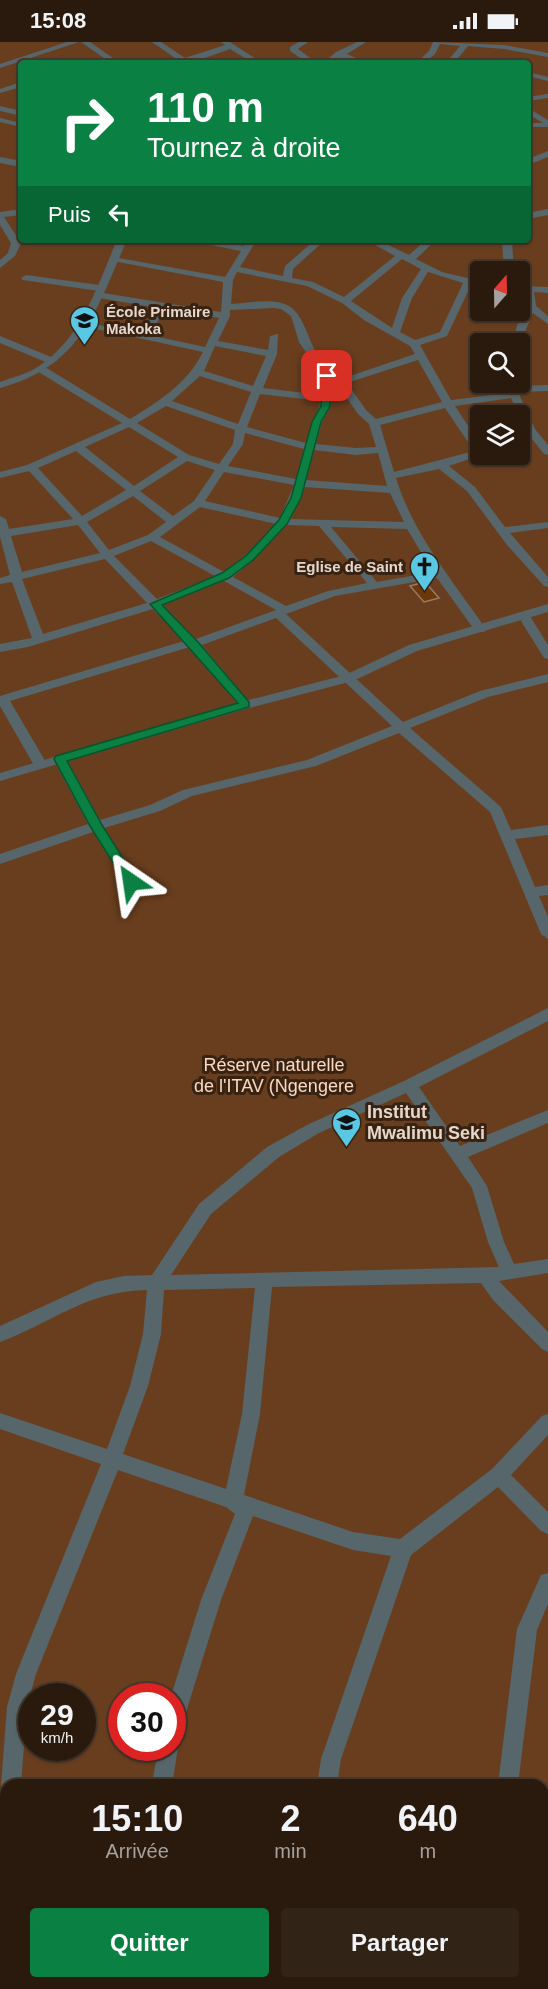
<!DOCTYPE html>
<html lang="fr">
<head>
<meta charset="utf-8">
<style>
	:root { --surface:#2a1a0e; --page:#322317; --text:#f1f3f6; --muted:#a5a19e; --line:#46382e; --accent:#0b8043 }
	body { margin:0; font-family:Arial,sans-serif; background:var(--page); color:var(--text); height:100vh; display:flex; flex-direction:column; font-size:22px; white-space:nowrap }
	* { box-sizing:border-box; margin:0 }
	p { font-size:20px; color:var(--muted) }
	.icon { flex:none; width:33px; height:33px; fill:none; stroke:currentColor; stroke-width:2; stroke-linecap:round; stroke-linejoin:round }
	.map { position:relative; flex:1; overflow:hidden }
	.side { position:absolute; left:0px; top:1737px; width:549px; height:210px; display:flex; flex-direction:column; background:var(--surface); border-radius:18px 18px 0 0; box-shadow:0 2px 4px #0004,0 0 0 2px var(--line) }
	.side>* { flex:none }
	.hud { position:absolute; left:18px; top:18px; width:513px; height:183px; border-radius:6px; box-shadow:0 2px 4px #0004,0 0 0 2px var(--line); background:#0b8043; color:#fff; overflow:hidden }
	.needle { width:39px; rotate:20deg }
	.controls { position:absolute; left:470px; top:219px; display:grid; gap:12px }
	.controls a { display:grid; place-items:center; width:60px; height:60px; border-radius:6px; background:var(--surface); box-shadow:0 2px 4px #0004,0 0 0 2px var(--line); font-size:30px }
	.speed { position:absolute; left:18px; top:1641px; display:flex; gap:12px; font-size:30px; font-weight:700; text-align:center }
	.speed>* { display:grid; place-content:center; width:78px; height:78px; border-radius:50%; background:var(--surface); box-shadow:0 2px 4px #0004,0 0 0 2px var(--line); line-height:1 }
	.speed small { font-size:15px; font-weight:400 }
	.speed .limit { border:9px solid #d22; background:#fff; color:#111 }
	.pin { position:absolute; display:grid; place-items:center; width:51px; height:51px; color:#fff; margin:-26px; border-radius:12px; box-shadow:0 3px 9px #0006 }
	.me { position:absolute; width:66px; margin:-33px; rotate:328deg; stroke-linejoin:round; filter:drop-shadow(0 0 4px #0008) }
	.turn { display:flex; align-items:center; gap:21px; height:126px; padding:0 30px; font-size:27px }
	.turn .icon { width:78px; height:78px; stroke-width:2.5 }
	.turn b { display:block; font-size:42px; line-height:51px }
	.then { display:flex; align-items:center; height:57px; padding:0 30px; background:#0003; gap:12px; font-size:22px }
	.eta { display:flex; justify-content:space-evenly; align-items:center; height:102px; text-align:center }
	.eta b { font-size:36px; font-weight:800; line-height:42px }
	.primary-button { display:flex; gap:12px; margin-top:auto; padding:12px 30px }
	.primary-button a { flex:1; height:69px; border-radius:6px; background:var(--accent); color:#fff; font-size:24px; font-weight:800; line-height:69px; text-align:center }
	.primary-button a+a { background:var(--page); color:var(--text) }
	.status { display:flex; justify-content:space-between; align-items:center; height:42px; padding:0 30px; background:var(--surface); direction:ltr }
	.status svg { height:16px; fill:currentColor }
	.map>svg:first-child { display:block }
</style>
</head>
<body>
<div class="status"><b>15:08</b><svg viewBox="0 0 49 12"><path d="M0 12V9h3v3zM5 12V6h3v6zM10 12V3h3v9zM15 12V0h3v12zM26 1h20v11H26zM47 4h2v5h-2z"/></svg></div>
<div class="map">
<svg width="548" height="1947" viewBox="0 0 548 1947">
	<rect width="100%" height="100%" fill="#382212"/>
	<!-- green -->
	<path fill="#693e1e" fill-rule="evenodd" d="M 0,0 L 548,0 L 548,1947 L 0,1947 ZM 21,21 L 528,21 L 528,198 L 21,198 ZM 480,230 L 519,230 L 519,268 L 480,268 ZM 480,302 L 519,302 L 519,340 L 480,340 ZM 480,374 L 519,374 L 519,412 L 480,412 ZM 32,1654 L 82,1654 L 82,1706 L 32,1706 ZM 122,1654 L 172,1654 L 172,1706 L 122,1706 ZM 6,1743 L 543,1743 L 543,1941 L 6,1941 Z"/>
	<!-- building -->
	<polygon fill="#6d3808" stroke="#967b69" stroke-width="1.5" points="425,540 439,556 424,560 410,544"/>
	<g fill="none" stroke-linecap="round" stroke-linejoin="round">
		<!-- minor -->
		<g fill="#57666a" fill-rule="evenodd">
			<polygon points="67,0 79,0 0,26 0,22"/>
			<polygon points="81,0 90,0 120,21 111,21"/>
			<polygon points="152,0 161,0 185,16 225,3 221,0 230,0 262,21 253,21 230,7 191,21 174,21 178,18"/>
			<polygon points="299,0 308,0 298,7 317,21 308,21 290,9 290,5"/>
			<polygon points="357,0 366,0 347,12 367,21 356,21 341,16 332,21 323,21 336,10"/>
			<polygon points="433,0 504,3 548,11 548,15 504,7 468,4 454,21 446,21 460,4 440,2 435,12 424,21 416,21 429,9"/>
			<polygon points="528,30 548,35 548,39 528,34"/>
			<polygon points="18,41 21,41 21,45 0,51 0,47"/>
			<polygon points="548,52 548,56 528,59 528,55"/>
			<polygon points="0,64 21,69 21,74 0,69"/>
			<polygon points="528,66 548,78 548,84 528,72"/>
			<polygon points="0,76 21,81 21,85 0,80"/>
			<polygon points="548,109 548,115 528,123 528,117"/>
			<polygon points="0,115 21,119 21,125 0,121"/>
			<polygon points="21,167 21,173 4,175 21,201 15,214 0,226 0,218 8,211 11,201 0,183 0,170"/>
			<polygon points="548,167 548,173 528,177 528,171"/>
			<path d="M 186,198 L 207,198 L 244,204 L 247,198 L 257,198 L 240,225 L 283,234 L 285,224 L 315,198 L 325,198 L 293,227 L 292,236 L 313,240 L 344,255 L 395,214 L 366,198 L 378,198 L 409,213 L 426,198 L 436,198 L 416,217 L 442,230 L 480,239 L 480,245 L 471,243 L 447,294 L 420,303 L 451,358 L 509,351 L 508,340 L 518,340 L 518,344 L 548,343 L 548,349 L 518,350 L 535,387 L 548,403 L 548,413 L 544,412 L 525,388 L 511,356 L 455,364 L 480,402 L 480,412 L 484,412 L 449,424 L 475,445 L 505,485 L 548,480 L 548,486 L 510,491 L 548,535 L 548,545 L 544,544 L 507,503 L 467,449 L 439,427 L 396,436 C 413,492 453,539 486,587 L 484,590 L 476,590 L 437,536 L 335,554 L 286,572 L 403,680 L 480,649 L 548,632 L 548,640 L 488,655 L 410,686 L 501,765 L 511,788 L 548,783 L 548,793 L 515,797 L 535,845 L 548,843 L 548,853 L 539,854 L 548,875 L 548,897 L 541,892 L 490,770 L 399,691 L 316,724 L 192,754 L 160,769 L 104,786 L 138,840 L 136,843 L 126,843 L 93,790 L 0,822 L 0,812 L 88,782 L 53,717 L 55,714 L 65,714 L 100,778 L 150,763 L 183,748 L 307,718 L 392,684 L 276,576 L 202,603 L 249,660 L 249,666 L 241,666 L 190,605 L 10,659 L 47,722 L 40,726 L 35,725 L 0,664 L 0,654 L 184,599 L 153,567 L 28,605 L 0,610 L 0,602 L 32,596 L 12,540 L 0,542 L 0,536 L 10,533 L 0,495 L 0,474 L 6,477 L 9,487 L 73,477 L 29,429 L 0,436 L 0,430 L 27,423 L 122,381 L 37,329 L 37,325 L 45,325 L 130,377 C 159,359 187,342 203,310 L 78,283 L 83,280 L 140,291 L 157,266 L 94,255 L 94,251 L 97,250 L 221,270 L 223,240 L 108,218 L 113,215 L 225,235 L 241,209 ZM 402,217 L 421,227 L 402,256 L 392,286 L 351,259 ZM 237,230 L 307,244 L 342,261 L 364,278 L 410,304 L 415,312 L 341,337 C 308,322 310,273 287,263 C 272,256 247,261 231,262 L 233,238 ZM 428,230 L 463,241 L 440,290 L 415,298 L 400,290 L 412,256 ZM 273,266 L 281,267 L 291,274 L 299,300 L 322,334 L 321,353 L 263,346 L 277,312 L 278,292 L 270,294 L 268,308 L 218,299 L 230,274 L 230,268 ZM 166,267 L 219,276 L 205,305 L 149,293 ZM 215,304 L 266,314 L 253,344 L 204,329 ZM 418,318 L 442,360 L 376,377 L 366,368 L 347,341 ZM 200,334 L 251,350 L 238,382 L 172,359 ZM 332,340 L 337,342 L 358,372 L 369,382 L 376,405 L 356,406 L 316,402 L 322,380 L 331,364 ZM 260,352 L 321,359 L 306,401 L 247,385 ZM 166,364 L 235,388 L 233,402 L 219,422 L 189,413 L 137,381 ZM 445,366 L 474,409 L 394,430 L 380,383 ZM 129,385 L 178,415 L 134,444 L 85,405 ZM 245,391 L 304,407 L 296,437 L 228,424 L 243,402 ZM 314,408 L 356,413 L 378,411 L 387,444 L 306,438 ZM 76,409 L 126,448 L 82,474 L 38,426 ZM 187,419 L 215,428 L 194,459 L 173,474 L 140,449 ZM 224,430 L 294,443 L 280,476 L 205,459 ZM 305,445 L 390,451 L 404,480 L 291,477 ZM 133,454 L 166,480 L 148,493 L 109,508 L 87,480 ZM 200,465 L 276,482 L 245,514 L 224,530 L 160,495 ZM 78,483 L 100,511 L 22,530 L 11,494 ZM 287,483 L 319,484 L 367,541 L 328,549 L 286,564 L 233,535 L 253,518 ZM 331,485 L 407,487 L 433,530 L 377,540 ZM 151,499 L 215,534 L 157,557 L 114,514 ZM 105,517 L 147,561 L 43,592 L 22,537 ZM 224,539 L 276,568 L 196,597 L 163,563 Z"/>
			<polygon points="462,198 479,198 481,200 476,203"/>
			<polygon points="502,198 512,198 514,230 504,230"/>
			<polygon points="26,233 99,243 104,246 99,249 23,238 21,236"/>
			<polygon points="519,244 548,245 548,251 534,250 536,264 548,274 548,282 533,271 519,304 519,302 512,302 518,280 526,265 525,250 519,250"/>
			<polygon points="0,294 56,317 57,319 48,321 0,301"/>
			<polygon points="524,570 528,571 548,603 548,617 544,616 518,574"/>
			<path d="M 548,966 L 548,979 L 419,1045 L 460,1104 L 548,1068 L 548,1081 L 468,1115 L 487,1144 L 504,1200 L 514,1222 L 548,1217 L 548,1231 L 499,1239 L 548,1290 L 548,1310 L 542,1307 L 493,1258 L 481,1241 L 272,1245 L 260,1372 L 244,1453 L 353,1490 L 400,1497 L 492,1427 L 542,1374 L 548,1372 L 548,1393 L 511,1433 L 548,1470 L 548,1492 L 541,1489 L 498,1445 L 411,1513 L 341,1717 L 337,1743 L 317,1743 L 321,1717 L 391,1514 L 353,1508 L 253,1474 L 221,1558 L 182,1683 L 179,1690 L 172,1693 L 171,1654 L 201,1558 L 235,1472 L 226,1465 L 118,1428 L 36,1632 L 27,1665 L 21,1743 L 6,1743 L 6,1780 L 0,1783 L 0,1748 L 2,1747 L 1,1743 L 7,1665 L 16,1632 L 101,1422 L 0,1387 L 0,1371 L 107,1407 L 130,1344 L 143,1292 L 147,1248 C 86,1249 54,1280 0,1300 L 0,1284 L 96,1240 L 124,1234 L 152,1233 L 199,1162 L 267,1105 L 307,1083 L 404,1039 ZM 406,1051 L 472,1146 L 488,1200 L 499,1225 L 171,1233 L 211,1172 L 279,1115 L 319,1091 ZM 255,1246 L 242,1372 L 226,1447 L 123,1412 L 148,1344 L 161,1292 L 164,1248 Z"/>
			<polygon points="548,1531 548,1562 537,1588 518,1743 498,1743 517,1587 541,1533"/>
			<polygon points="172,1698 178,1706 172,1743 152,1743 158,1706 172,1706"/>
			<polygon points="0,1804 6,1807 6,1829 0,1826"/>
			<polygon points="6,1916 6,1941 11,1941 8,1946 0,1947 0,1918"/>
			<polygon points="118,1941 141,1941 139,1947 116,1947"/>
			<polygon points="277,1941 464,1941 466,1947 279,1947"/>
			<rect x="482" y="1941" width="22" height="6"/>
		</g>
		<!-- tertiary -->
		<g fill="#57666a" fill-rule="evenodd">
			<rect x="528" y="81" width="20" height="4"/>
			<path d="M 117,198 L 127,198 C 96,268 82,324 0,346 L 0,340 C 13,335 28,332 39,324 C 82,296 98,242 117,198 Z"/>
			<polygon points="548,562 548,570 417,609 353,639 249,666 0,739 0,731 241,660 345,633 409,603"/>
		</g>
	</g>
	<!-- route -->
	<polygon fill="#0b8043" stroke="#07532c" stroke-width="1.5" points="327,331 332,334 330,364 321,380 301,456 287,482 253,518 229,536 162,563 198,600 249,660 249,665 67,719 102,783 138,840 136,843 127,843 90,784 54,717 56,714 238,661 150,562 222,531 246,514 279,478 291,456 312,380 321,364 323,334"/>
	<!-- icons -->
	<defs>
		<symbol id="school-pin" viewBox="-11 -11 22 30"><path d="M0 17L-7.5 6A9.5 9.5 0 1 1 7.5 6Z" fill="#59c8e5" stroke="#382212"/><path d="M0-5L7-2L0 1L-7-2ZM-4 1L0 2.5L4 1V4Q0 6-4 4Z" fill="#111"/></symbol>
		<symbol id="church-pin" viewBox="-11 -11 22 30"><path d="M0 17L-7.5 6A9.5 9.5 0 1 1 7.5 6Z" fill="#59c8e5" stroke="#382212"/><path d="M-1.2-6h2.4v3.5h3.3v2.4h-3.3V6h-2.4V-.1h-3.3v-2.4h3.3Z" fill="#111"/></symbol>
	</defs>
	<g fill-rule="evenodd">
		<use href="#school-pin" x="68" y="262" width="33" height="45"/>
		<use href="#church-pin" x="408" y="508" width="33" height="45"/>
		<use href="#school-pin" x="330" y="1064" width="33" height="45"/>
	</g>
	<g text-anchor="middle" dominant-baseline="central" stroke-width="6" stroke-linejoin="round" paint-order="stroke">
		<!-- far-poi labels -->
		<g font-size="15" font-weight="bold" fill="#e6d7cd" stroke="#382212" text-anchor="start">
			<text x="106" y="269">École Primaire<tspan x="106" dy="17">Makoka</tspan></text>
			<text x="403" y="524" text-anchor="end">Eglise de Saint</text>
		</g>
		<!-- park labels -->
		<g font-size="18" fill="#fbd8c2" stroke="#382212">
			<text x="274" y="1023">Réserve naturelle<tspan x="274" dy="21">de l'ITAV (Ngengere</tspan></text>
		</g>
		<!-- poi labels -->
		<g font-size="18" font-weight="bold" fill="#e6d7cd" stroke="#382212" text-anchor="start">
			<text x="367" y="1070">Institut<tspan x="367" dy="21">Mwalimu Seki</tspan></text>
		</g>
	</g>
</svg>
<div class="controls">
<a><svg class="needle" viewBox="-14 -14 28 28"><path d="M0-13l5 13h-10z" fill="#e53935"/><path d="M0 13l5-13h-10z" fill="#a5a19e"/></svg></a>
<a><svg class="icon" aria-label="search" viewBox="0 0 24 24"><circle cx="10" cy="10" r="6"/><path d="M15 15l6 6"/></svg></a>
<a><svg class="icon" aria-label="layers" viewBox="0 0 24 24"><path d="M12 4l9 5-9 5-9-5zM3 14l9 5 9-5"/></svg></a>
</div>
<div class="speed"><div>29<small>km/h</small></div><div class="limit">30</div></div>
<div class="pin" style="left:327px;top:334px;background:#d93025"><svg class="icon" aria-label="arrive" viewBox="0 0 24 24"><path d="M6 21V4h12l-3 4 3 4H6"/></svg></div>
<svg class="me" style="left:131px;top:840px" viewBox="-20 -20 40 40"><path d="M0-17L14 15 0 8-14 15z" fill="#0b8043" stroke="#fff" stroke-width="4"/></svg>
<div class="hud">
<div class="turn"><svg class="icon" aria-label="right" viewBox="0 0 24 24"><path d="M7 20v-9h11M14 6l5 5-5 5"/></svg><div><b>110 m</b>Tournez à droite</div></div>
<div class="then">Puis<svg class="icon" aria-label="left" viewBox="0 0 24 24"><path d="M17 20v-9H6M10 6l-5 5 5 5"/></svg></div>
</div>
<section class="side">
<div class="eta">
<div><b>15:10</b><p>Arrivée</p></div>
<div><b>2</b><p>min</p></div>
<div><b>640</b><p>m</p></div>
</div>
<div class="primary-button"><a>Quitter</a><a>Partager</a></div>
</section>
</div>
</body>
</html>
